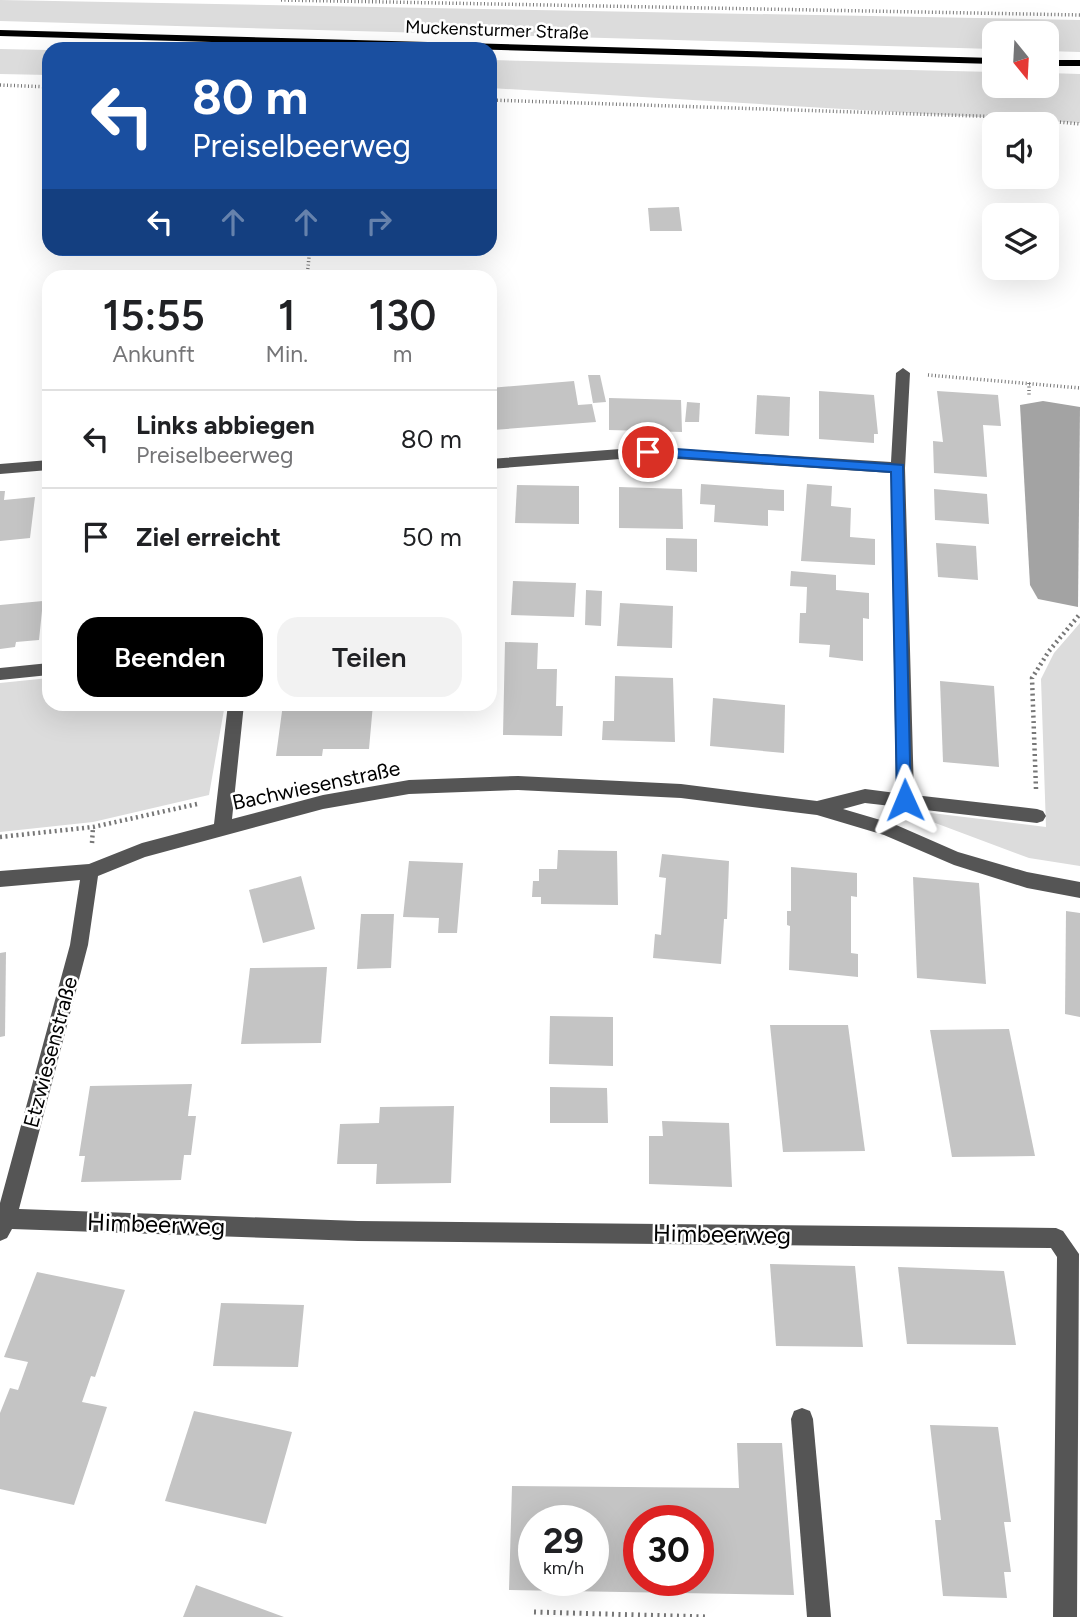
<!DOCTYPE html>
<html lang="de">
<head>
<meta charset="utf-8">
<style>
	:root { --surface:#fff; --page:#f2f2f2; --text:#202124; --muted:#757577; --line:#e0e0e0; --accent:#000 }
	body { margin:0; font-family:Figtree,sans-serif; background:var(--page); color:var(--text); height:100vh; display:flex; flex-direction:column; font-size:26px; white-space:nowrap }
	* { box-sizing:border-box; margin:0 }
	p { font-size:23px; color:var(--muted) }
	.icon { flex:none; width:38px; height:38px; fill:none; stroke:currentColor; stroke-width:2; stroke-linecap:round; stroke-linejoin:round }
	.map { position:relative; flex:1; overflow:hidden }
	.panel { position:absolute; left:42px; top:270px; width:455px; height:441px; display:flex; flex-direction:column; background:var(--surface); border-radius:21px; box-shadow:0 7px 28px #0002 }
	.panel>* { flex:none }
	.hud { position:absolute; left:42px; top:42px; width:455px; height:214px; border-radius:21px; box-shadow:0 7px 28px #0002; background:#1a4fa0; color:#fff; overflow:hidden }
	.needle { width:46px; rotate:162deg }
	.buttons { position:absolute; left:982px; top:21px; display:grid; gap:14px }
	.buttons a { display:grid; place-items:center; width:77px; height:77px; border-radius:14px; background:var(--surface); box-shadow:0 7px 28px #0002; font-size:35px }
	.speed { position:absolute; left:518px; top:1505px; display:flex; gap:14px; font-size:35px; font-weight:700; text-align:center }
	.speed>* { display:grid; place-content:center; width:91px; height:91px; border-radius:50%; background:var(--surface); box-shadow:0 7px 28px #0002; line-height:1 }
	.speed small { font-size:18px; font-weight:400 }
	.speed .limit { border:10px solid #d22; background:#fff; color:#111 }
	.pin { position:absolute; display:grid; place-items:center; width:60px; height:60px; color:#fff; margin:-30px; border:4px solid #fff; border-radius:50%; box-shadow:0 2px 7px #0007 }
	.me { position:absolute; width:77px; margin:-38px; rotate:359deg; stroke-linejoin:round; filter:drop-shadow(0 0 5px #0008) }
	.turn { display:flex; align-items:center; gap:24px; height:147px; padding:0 35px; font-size:32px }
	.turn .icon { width:91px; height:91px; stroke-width:2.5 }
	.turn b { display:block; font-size:49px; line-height:60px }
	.lanes { display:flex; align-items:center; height:66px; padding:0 35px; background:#0003; justify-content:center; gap:35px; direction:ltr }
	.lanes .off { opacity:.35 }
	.eta { display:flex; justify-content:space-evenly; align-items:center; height:119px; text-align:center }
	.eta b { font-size:42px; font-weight:600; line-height:49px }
	.primary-button { display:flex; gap:14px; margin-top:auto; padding:14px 35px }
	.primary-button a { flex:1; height:80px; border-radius:21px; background:var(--accent); color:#fff; font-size:28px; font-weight:600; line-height:80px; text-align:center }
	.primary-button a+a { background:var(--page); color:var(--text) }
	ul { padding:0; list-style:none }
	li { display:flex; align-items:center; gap:21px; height:98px; padding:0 35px; border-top:2px solid var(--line) }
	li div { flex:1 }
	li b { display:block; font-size:26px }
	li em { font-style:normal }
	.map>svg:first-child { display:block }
</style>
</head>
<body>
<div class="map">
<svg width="1080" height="1617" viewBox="0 0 1080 1617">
	<rect width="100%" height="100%" fill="#fff"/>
	<!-- green -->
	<g fill="#dcdcdc">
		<polygon points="0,0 1080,20 1080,52 1047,51 1046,33 994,33 994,49 0,21"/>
		<polygon points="0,49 49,50 49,75 0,74"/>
		<polygon points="490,60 994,72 994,86 1046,86 1047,73 1080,74 1080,123 490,88"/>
		<polygon points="1080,623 1080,866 1029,858 898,809 1046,827 1041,679 1054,653"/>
		<polygon points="49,678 49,704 225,704 209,795 93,822 0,832 0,683"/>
	</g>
	<!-- water -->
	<polygon fill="#a3a3a3" points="1043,401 1080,407 1078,607 1038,599 1030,585 1020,405"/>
	<!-- building -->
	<g fill="#c4c4c4" fill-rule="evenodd">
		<polygon points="679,207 682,231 650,231 648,208"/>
		<polygon points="588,375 600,375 606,402 593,403"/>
		<polygon points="574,381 578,405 592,404 596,422 493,430 494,443 490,443 490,388"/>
		<polygon points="819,391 874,395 878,434 874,434 874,443 819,439"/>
		<polygon points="937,391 998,395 1001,426 983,425 987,477 934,473 933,441 943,442"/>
		<polygon points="757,395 790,397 789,436 755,434"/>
		<polygon points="609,398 681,400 682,432 609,430"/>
		<polygon points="687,402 700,403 699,422 685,422"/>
		<polygon points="701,484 784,490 784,511 768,510 768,526 714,522 715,505 700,504"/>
		<polygon points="807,484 832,486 831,506 851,508 850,537 875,539 875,565 801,561"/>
		<polygon points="517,485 579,486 579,524 515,523"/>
		<polygon points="619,487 682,489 683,529 619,528"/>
		<polygon points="934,489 987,494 989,524 935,520"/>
		<polygon points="0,491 5,491 4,500 35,497 30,538 0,541"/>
		<polygon points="666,538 697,539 697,572 666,570"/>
		<polygon points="936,543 976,546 978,580 938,577"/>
		<polygon points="791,571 836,575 836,590 869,593 869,619 863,618 863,661 829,657 830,645 799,643 800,613 806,613 807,587 790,586"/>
		<polygon points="513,581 576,583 574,617 511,615"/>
		<polygon points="586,590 602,591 601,626 585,625"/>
		<polygon points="43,601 39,640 16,642 15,647 0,649 0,605"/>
		<polygon points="620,603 673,606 672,648 617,646"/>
		<polygon points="505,642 538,643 537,669 557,669 556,706 563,706 562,736 503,735"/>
		<polygon points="615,676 673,678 675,742 602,740 603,721 614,721"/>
		<polygon points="940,681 994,686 999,767 943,762"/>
		<polygon points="713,698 785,705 784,753 710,746"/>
		<polygon points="283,704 373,704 369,749 323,749 322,756 276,756"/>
		<polygon points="558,850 617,851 618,905 541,904 541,897 532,897 533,881 539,881 539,869 557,869"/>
		<polygon points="662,854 729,861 727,919 724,919 721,964 653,958 655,934 661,935 666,878 659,877"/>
		<polygon points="409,861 463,863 457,933 438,933 439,918 403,917"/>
		<polygon points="791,867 857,873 857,897 851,896 851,953 858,954 858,977 789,970 790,926 787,925 787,911 791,911"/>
		<polygon points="301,876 315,929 263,943 249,890"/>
		<polygon points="913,877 979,883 986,984 917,978"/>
		<polygon points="1066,911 1080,913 1080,1017 1065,1014"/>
		<polygon points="361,914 394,914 391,968 357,969"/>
		<polygon points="6,952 5,1036 0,1037 0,953"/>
		<polygon points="327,967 321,1043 241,1044 250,968"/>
		<polygon points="550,1016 613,1017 613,1066 549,1064"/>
		<polygon points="770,1025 848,1025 865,1151 783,1152"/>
		<polygon points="1009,1029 1035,1156 952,1157 930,1030"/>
		<polygon points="192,1084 188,1116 196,1116 191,1155 184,1155 181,1180 81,1182 85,1156 79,1156 90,1086"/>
		<polygon points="550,1087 607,1088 608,1123 550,1123"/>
		<polygon points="454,1106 451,1183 376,1184 377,1164 337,1164 340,1124 379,1123 380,1107"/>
		<polygon points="662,1121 729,1123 732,1187 649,1184 649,1136 663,1136"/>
		<polygon points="770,1264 855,1266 863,1347 776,1346"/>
		<polygon points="898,1267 1004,1271 1016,1345 907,1344"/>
		<polygon points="37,1272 125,1290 95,1377 91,1376 82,1402 107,1407 74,1505 0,1489 0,1413 10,1388 18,1390 28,1362 4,1357"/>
		<polygon points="221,1303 304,1305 298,1367 213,1366"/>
		<polygon points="194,1411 292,1432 266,1524 165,1501"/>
		<polygon points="930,1425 998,1427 1011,1522 1004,1522 1011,1572 1004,1572 1007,1598 943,1596 935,1520 941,1520"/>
		<path d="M 737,1443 L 782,1443 L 794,1595 L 509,1590 L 512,1486 L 739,1488 ZM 534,1521 L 593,1521 L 593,1580 L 534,1580 ZM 639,1521 L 698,1521 L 698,1580 L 639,1580 Z"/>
		<polygon points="196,1585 284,1617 183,1617"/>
	</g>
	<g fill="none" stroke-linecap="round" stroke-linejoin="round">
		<!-- path-far2 -->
		<g stroke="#777" stroke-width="3.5" stroke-dasharray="1 2.5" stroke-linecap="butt">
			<polyline points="281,0 1080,15"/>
			<polyline points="0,85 49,87"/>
			<polyline points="490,100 1007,117 1080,124"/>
			<polyline points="307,276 310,248"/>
			<polyline points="928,375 1080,388"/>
			<polyline points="1029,383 1029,396"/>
		</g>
		<!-- path-far1 -->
		<g stroke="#777" stroke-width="4.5" stroke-dasharray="2 3.5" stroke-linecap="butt">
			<polyline points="1036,789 1032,678 1049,651 1080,614"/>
			<polyline points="0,837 93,827 197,804"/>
			<polyline points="92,843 93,827"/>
		</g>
		<!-- path -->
		<polyline stroke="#777" stroke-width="5" stroke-dasharray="2 4.5" stroke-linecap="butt" points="534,1612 709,1617"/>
		<!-- minor -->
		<g fill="#555" fill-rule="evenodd">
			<polygon points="903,368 910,373 905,468 914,795 1037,809 1043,811 1046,816 1043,821 1037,823 865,803 843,809 894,824 958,852 1027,872 1080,882 1080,898 1027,888 954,865 884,835 817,815 681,798 518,790 409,794 323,809 145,857 98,876 88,945 19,1209 358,1221 1056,1228 1063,1231 1079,1254 1077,1617 1053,1617 1057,1257 1051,1248 358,1241 12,1229 7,1238 0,1241 0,1203 70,945 80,880 0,887 0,871 89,864 142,843 214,824 228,704 244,704 232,819 323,795 409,780 518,776 681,784 817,801 865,789 896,793 891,473 647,457 490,469 490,459 647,447 891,462 896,373"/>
			<polygon points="49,460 49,470 0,474 0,464"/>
			<polygon points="49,663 49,675 0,680 0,668"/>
			<polygon points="802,1408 810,1411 813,1419 831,1617 807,1617 791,1419 794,1411"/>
		</g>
		<!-- major -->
		<g fill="#000" fill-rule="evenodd">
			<polygon points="0,30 994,58 994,64 0,36"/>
			<rect x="1046" y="60" width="34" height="6"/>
		</g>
	</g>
	<!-- route -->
	<polygon fill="#1a73e8" stroke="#114b97" stroke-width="2" points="648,447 903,465 911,804 899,804 897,800 891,472 643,455 641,452"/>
	<g text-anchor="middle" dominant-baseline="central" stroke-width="5" stroke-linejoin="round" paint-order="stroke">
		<!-- far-street labels -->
		<g font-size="18" fill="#000" stroke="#fff">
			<text transform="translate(497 30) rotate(2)">Muckensturmer Straße</text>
		</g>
		<!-- street labels -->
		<g font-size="21" fill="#000" stroke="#fff">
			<text transform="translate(316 785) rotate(-12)">Bachwiesenstraße</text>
			<text transform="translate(50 1052) rotate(-75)">Etzwiesenstraße</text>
		</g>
		<!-- near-street labels -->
		<g font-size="24" fill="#000" stroke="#fff">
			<text transform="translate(156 1224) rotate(2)">Himbeerweg</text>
			<text transform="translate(722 1234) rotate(1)">Himbeerweg</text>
		</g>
	</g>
</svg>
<div class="buttons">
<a><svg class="needle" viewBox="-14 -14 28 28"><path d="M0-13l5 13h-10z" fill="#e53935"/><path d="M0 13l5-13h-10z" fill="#757577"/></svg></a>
<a><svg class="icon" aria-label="sound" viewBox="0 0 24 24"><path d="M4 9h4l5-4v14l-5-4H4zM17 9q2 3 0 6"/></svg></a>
<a><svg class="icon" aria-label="layers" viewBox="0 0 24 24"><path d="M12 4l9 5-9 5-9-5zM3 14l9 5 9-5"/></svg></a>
</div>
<div class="speed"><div>29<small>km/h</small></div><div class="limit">30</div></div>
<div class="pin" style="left:648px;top:452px;background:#d93025"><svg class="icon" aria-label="arrive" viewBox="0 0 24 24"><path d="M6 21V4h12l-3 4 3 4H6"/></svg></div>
<svg class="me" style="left:905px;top:800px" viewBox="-20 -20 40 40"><path d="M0-17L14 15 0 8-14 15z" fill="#1a73e8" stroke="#fff" stroke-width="4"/></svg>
<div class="hud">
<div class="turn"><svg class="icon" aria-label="left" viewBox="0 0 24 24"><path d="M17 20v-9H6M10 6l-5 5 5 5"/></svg><div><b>80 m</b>Preiselbeerweg</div></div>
<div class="lanes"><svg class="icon" aria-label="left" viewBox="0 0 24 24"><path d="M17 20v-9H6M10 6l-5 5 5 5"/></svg><svg class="icon off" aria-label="ahead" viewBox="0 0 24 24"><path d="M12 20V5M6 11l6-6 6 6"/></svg><svg class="icon off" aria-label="ahead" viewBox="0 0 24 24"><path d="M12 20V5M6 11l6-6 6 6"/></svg><svg class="icon off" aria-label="right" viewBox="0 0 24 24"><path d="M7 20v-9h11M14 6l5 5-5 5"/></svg></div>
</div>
<section class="panel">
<div class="eta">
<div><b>15:55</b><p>Ankunft</p></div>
<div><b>1</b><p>Min.</p></div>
<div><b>130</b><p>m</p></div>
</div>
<ul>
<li><svg class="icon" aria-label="left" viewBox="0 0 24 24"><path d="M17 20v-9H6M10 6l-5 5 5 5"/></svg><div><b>Links abbiegen</b><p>Preiselbeerweg</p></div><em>80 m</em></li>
<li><svg class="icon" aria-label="arrive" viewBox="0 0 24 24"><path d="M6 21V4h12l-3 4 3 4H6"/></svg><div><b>Ziel erreicht</b></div><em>50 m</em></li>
</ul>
<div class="primary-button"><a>Beenden</a><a>Teilen</a></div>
</section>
</div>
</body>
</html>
